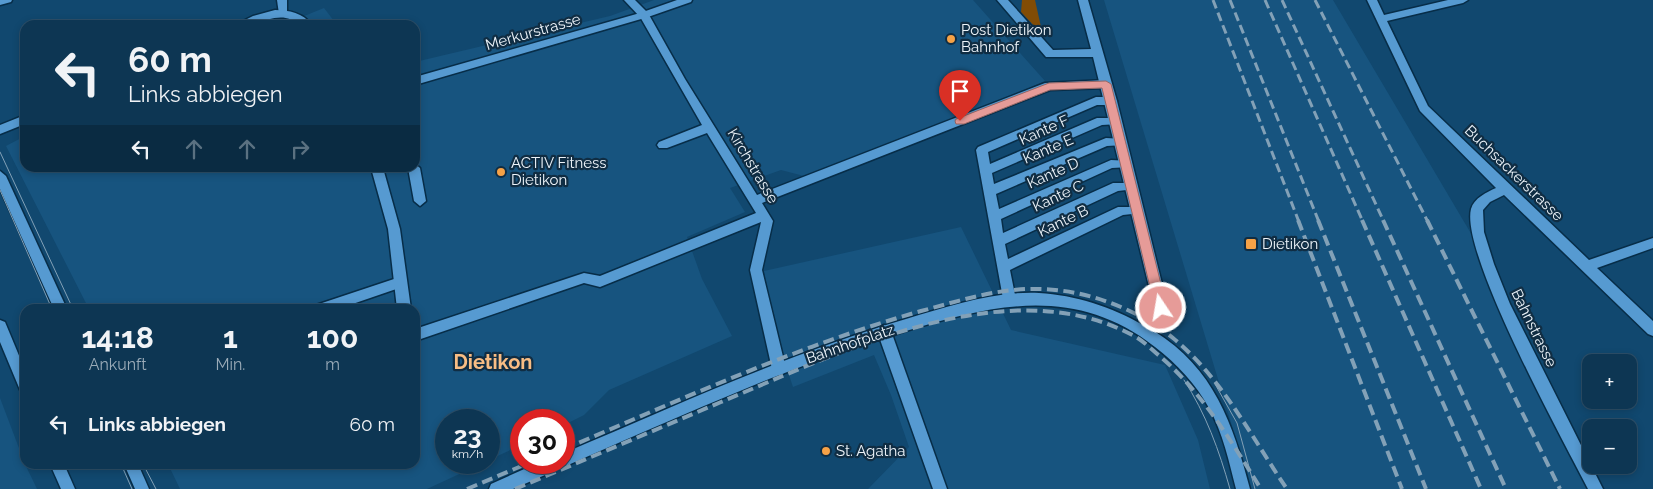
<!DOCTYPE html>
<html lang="de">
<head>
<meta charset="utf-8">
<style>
	:root { --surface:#0d3653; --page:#163e5a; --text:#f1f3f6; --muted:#9aabb8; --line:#2d506a }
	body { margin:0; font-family:Raleway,sans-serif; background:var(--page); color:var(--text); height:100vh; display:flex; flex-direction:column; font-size:19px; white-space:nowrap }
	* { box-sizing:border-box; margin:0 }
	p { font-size:16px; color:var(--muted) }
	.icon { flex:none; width:28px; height:28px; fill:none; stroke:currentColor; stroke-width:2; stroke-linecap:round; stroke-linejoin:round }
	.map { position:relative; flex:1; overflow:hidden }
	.side { position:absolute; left:20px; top:304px; width:400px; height:165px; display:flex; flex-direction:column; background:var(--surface); border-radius:15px; box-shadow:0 2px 8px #0003,0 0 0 1px var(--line) }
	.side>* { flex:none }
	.guide { position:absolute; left:20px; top:20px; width:400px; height:152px; border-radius:15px; box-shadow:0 2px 8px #0003,0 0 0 1px var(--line); background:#0d3653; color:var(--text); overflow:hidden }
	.buttons { position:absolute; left:1582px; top:354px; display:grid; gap:10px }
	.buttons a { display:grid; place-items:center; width:55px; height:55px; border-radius:10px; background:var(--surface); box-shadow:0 2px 8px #0003,0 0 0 1px var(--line); font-size:25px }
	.speed { position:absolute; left:435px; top:409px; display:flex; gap:10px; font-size:25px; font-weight:700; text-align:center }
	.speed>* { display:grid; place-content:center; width:65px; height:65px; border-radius:50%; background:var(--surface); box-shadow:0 2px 8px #0003,0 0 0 1px var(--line); line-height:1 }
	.speed small { font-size:12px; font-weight:400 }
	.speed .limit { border:8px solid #d22; background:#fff; color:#111 }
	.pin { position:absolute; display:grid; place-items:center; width:42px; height:42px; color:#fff; margin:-51px -21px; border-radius:50% 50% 50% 0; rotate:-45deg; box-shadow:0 0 5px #0007 }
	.pin .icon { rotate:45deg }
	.me { position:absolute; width:55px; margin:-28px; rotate:348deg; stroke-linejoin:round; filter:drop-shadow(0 0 4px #0008) }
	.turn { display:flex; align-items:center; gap:18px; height:105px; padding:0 25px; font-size:22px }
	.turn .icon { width:65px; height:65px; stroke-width:2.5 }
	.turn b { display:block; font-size:35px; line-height:42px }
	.lanes { display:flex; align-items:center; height:48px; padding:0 25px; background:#0003; justify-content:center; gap:25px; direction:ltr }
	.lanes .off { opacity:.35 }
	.eta { display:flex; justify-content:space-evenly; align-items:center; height:85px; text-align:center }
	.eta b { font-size:30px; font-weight:700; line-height:35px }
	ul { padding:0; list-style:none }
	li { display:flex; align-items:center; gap:15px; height:70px; padding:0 25px }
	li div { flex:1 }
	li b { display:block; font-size:19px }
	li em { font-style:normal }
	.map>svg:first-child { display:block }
</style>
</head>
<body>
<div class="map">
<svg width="1653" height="489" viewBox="0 0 1653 489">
	<rect width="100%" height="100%" fill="#11486f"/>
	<!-- built -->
	<g fill="#17547f">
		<polygon points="654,0 973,0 1045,81 910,138 804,176 781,170 730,188 745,212 687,237 702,279 732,336 609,390 584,415 564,425 564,420 521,420 521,445 489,460 489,420 446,420 446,462 483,463 427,489 180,489 168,464 415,464 415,309 89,309 6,146 25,136 25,168 415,168 415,62 610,16"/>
		<polygon points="1104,0 1333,0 1502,286 1601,489 1247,489 1248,479"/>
		<polygon points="324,8 337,25 282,25"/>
		<polygon points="961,227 1011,330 1165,365 1198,440 1210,489 868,489 909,447 891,395 874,355 793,387 776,336 764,271"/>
		<polygon points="0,398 25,464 37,489 0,489"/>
	</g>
	<!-- green -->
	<polygon fill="#814c05" points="1022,0 1035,0 1041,27 1036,28 1021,12"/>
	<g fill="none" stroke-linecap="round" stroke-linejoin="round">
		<defs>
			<g id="service">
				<polygon points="644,12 648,13 685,79 757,195 1045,83 1106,80 1111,84 1106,88 1050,90 762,203 773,221 762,270 786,369 784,373 779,375 774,373 772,369 750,270 761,222 600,287 584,283 415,341 415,329 584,273 600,276 756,213 707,133 667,148 659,148 657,145 659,142 702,125 639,15"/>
				<polygon points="1096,97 1111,97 1117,101 1111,105 1097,105 988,152 990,164 1097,118 1119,118 1121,121 1119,124 1102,125 992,173 994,184 1106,138 1124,139 1126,142 1124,145 1107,146 996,194 999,209 1111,160 1130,161 1132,164 1130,167 1112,168 1001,219 1003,233 1113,183 1135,183 1137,186 1135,189 1118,191 1005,244 1008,259 1118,207 1141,207 1143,210 1141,213 1123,215 1010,270 1016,300 1014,304 1009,306 1004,304 976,150 978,147"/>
				<polygon points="415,164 420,168 426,201 420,206 414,201 408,168 415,168"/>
				<polygon points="0,171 6,176 67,309 54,309 0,189"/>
				<polygon points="400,277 405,278 406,282 405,286 338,309 315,309 316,305"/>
				<polygon points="884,325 889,327 891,331 947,489 933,489 877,331 879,327"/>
				<polygon points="124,464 138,464 149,489 135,489"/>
			</g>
			<g id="minor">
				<polygon points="0,0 12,0 11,2 0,5"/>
				<polygon points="277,0 287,0 287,14 279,14"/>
				<polygon points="624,0 635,0 648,13 648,17 640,17"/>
				<path d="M 997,0 L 1008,0 L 1053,50 L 1091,49 L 1078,0 L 1088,0 L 1117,101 L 1168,308 L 1154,331 C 1214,368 1233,424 1250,489 L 1236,489 C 1229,462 1223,433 1209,408 C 1196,384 1177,364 1155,347 C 1076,285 994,304 906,331 C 860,345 814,361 769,379 C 683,414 598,452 513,489 L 489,489 L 491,484 L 540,462 L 564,462 L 564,453 C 677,405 788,354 906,319 C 949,306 994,291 1039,293 C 1075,295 1112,307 1143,325 L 1154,307 L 1093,57 L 1046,57 Z"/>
				<path d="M 1367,0 L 1377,0 L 1384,15 L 1448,0 L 1468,0 L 1463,3 L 1387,21 L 1428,106 L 1589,260 L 1653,238 L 1653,248 L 1597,268 L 1653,321 L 1653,336 L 1648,334 L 1504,195 L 1490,202 L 1483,210 L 1484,232 L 1494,264 L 1510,304 L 1603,489 L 1588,489 C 1564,442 1460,253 1471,209 C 1474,198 1487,192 1496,188 L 1420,111 Z"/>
				<polygon points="371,168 383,168 400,229 411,309 397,309 388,229"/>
			</g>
			<g id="tertiary">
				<polygon points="677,0 692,0 691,2 648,17 415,85 415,77 640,13"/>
				<path d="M 275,10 C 289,10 303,13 312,25 L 300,25 C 284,11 269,20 251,24 C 246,26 240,25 235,25 L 253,16 Z"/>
				<polygon points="25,115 25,124 0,134 0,125"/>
			</g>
			<g id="secondary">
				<polygon points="0,320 5,322 25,370 25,392 20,390 0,342"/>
				<polygon points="50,464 64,464 75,489 61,489"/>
			</g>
		</defs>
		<!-- service casing -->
		<use href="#service" stroke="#072d48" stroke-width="3"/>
		<!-- minor casing -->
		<use href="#minor" stroke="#072d48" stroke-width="3"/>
		<!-- tertiary casing -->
		<use href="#tertiary" stroke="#072d48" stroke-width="3"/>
		<!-- secondary casing -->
		<use href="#secondary" stroke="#072d48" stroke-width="3"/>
		<!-- service -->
		<use href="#service" fill="#569ad1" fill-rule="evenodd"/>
		<!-- minor -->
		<use href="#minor" fill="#569ad1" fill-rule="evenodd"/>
		<!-- tertiary -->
		<use href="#tertiary" fill="#569ad1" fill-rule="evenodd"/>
		<!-- secondary -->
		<use href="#secondary" fill="#569ad1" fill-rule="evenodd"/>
		<!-- tram -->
		<g stroke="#83a1b7" stroke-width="1">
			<polyline points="0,152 73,309"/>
			<polyline points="0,190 52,309"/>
			<path d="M 1184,380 C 1206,414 1219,450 1230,489"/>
			<polyline points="1215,384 1237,423 1255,489"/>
			<polyline points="121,464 132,489"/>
			<polyline points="143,464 156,489"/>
		</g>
		<!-- rail-far1 -->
		<g stroke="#83a1b7" stroke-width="3" stroke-dasharray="9 4.5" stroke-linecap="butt">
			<polyline points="1213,0 1299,222"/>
			<polyline points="1230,0 1319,222"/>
			<polyline points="1265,0 1363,222"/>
			<polyline points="1282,0 1384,222"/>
			<polyline points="1315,0 1428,222"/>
		</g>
		<!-- rail -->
		<g stroke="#83a1b7" stroke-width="4" stroke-dasharray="11 5.5" stroke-linecap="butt">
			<polyline points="1298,220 1402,489"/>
			<polyline points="1318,220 1426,489"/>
			<polyline points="1362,220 1481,489"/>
			<polyline points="1383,220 1506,489"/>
			<polyline points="1427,220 1560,489"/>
			<path d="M 564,449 C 682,399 798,346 921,311 C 959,301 998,288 1037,289 C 1084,289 1136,308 1173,338 C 1222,378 1252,438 1287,489"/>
			<polyline points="467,489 531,462"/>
			<path d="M 515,489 C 584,460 653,431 721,402 C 842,352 1009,267 1136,337 C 1143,341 1150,348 1156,353 C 1201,390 1231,441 1261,489"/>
		</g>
	</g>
	<!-- route -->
	<polygon fill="#e69b98" stroke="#966563" points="1106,81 1111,84 1167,308 1161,313 1155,308 1102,88 1050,90 964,124 956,124 955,121 956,119 1049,83"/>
	<!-- markers -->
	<g fill="#f6a247" stroke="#102d43" stroke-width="2">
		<circle cx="951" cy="39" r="5"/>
		<circle cx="501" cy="172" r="5"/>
		<rect x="1245" y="238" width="12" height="12" rx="2.5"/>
		<circle cx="826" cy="451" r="5"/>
	</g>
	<g text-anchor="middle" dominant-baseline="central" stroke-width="4.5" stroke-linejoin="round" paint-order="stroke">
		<!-- poi labels -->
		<g font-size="15" fill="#edf4fa" stroke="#102d43" text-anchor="start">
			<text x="961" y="30">Post Dietikon<tspan x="961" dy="17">Bahnhof</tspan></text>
			<text x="511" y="163">ACTIV Fitness<tspan x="511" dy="17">Dietikon</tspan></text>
			<text x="1262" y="244">Dietikon</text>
			<text x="836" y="451">St. Agatha</text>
		</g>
		<!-- street labels -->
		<g font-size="15" fill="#edf4fa" stroke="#102d43">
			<text transform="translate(533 32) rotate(-16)">Merkurstrasse</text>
			<text transform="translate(1044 130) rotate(-24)">Kante F</text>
			<text transform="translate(1048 149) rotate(-23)">Kante E</text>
			<text transform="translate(753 166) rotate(59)">Kirchstrasse</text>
			<text transform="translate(1053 173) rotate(-24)">Kante D</text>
			<text transform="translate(1514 173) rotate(44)">Buchsackerstrasse</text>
			<text transform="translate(1058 196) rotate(-25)">Kante C</text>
			<text transform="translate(1063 221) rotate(-26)">Kante B</text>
			<text transform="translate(1534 328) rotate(64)">Bahnstrasse</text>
			<text transform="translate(850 344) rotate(-19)">Bahnhofplatz</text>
		</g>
		<!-- district labels -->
		<g font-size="20" font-weight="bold" fill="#f8bd84" stroke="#102d43">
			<text x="493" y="362">Dietikon</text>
		</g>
	</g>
</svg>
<div class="buttons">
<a>+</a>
<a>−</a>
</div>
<div class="speed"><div>23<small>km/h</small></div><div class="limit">30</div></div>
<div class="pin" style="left:960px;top:121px;background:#d93025"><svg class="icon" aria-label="arrive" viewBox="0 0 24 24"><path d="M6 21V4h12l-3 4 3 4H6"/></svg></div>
<svg class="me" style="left:1161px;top:308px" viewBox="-20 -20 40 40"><circle r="17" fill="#e69b98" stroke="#fff" stroke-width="3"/><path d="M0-11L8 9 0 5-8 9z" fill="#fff"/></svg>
<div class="guide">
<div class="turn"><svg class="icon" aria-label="left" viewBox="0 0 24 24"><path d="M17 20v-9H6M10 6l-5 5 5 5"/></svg><div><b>60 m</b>Links abbiegen</div></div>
<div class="lanes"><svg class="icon" aria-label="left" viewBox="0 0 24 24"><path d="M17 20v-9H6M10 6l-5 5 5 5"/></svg><svg class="icon off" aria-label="ahead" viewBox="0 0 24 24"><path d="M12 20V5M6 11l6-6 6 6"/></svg><svg class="icon off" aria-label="ahead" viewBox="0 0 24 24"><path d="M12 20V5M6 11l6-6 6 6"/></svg><svg class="icon off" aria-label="right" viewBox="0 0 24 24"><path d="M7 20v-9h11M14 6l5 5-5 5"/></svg></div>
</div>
<section class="side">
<div class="eta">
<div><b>14:18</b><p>Ankunft</p></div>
<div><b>1</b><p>Min.</p></div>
<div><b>100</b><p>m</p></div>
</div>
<ul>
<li><svg class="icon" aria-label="left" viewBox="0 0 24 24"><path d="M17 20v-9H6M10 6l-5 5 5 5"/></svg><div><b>Links abbiegen</b></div><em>60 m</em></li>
</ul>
</section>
</div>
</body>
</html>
